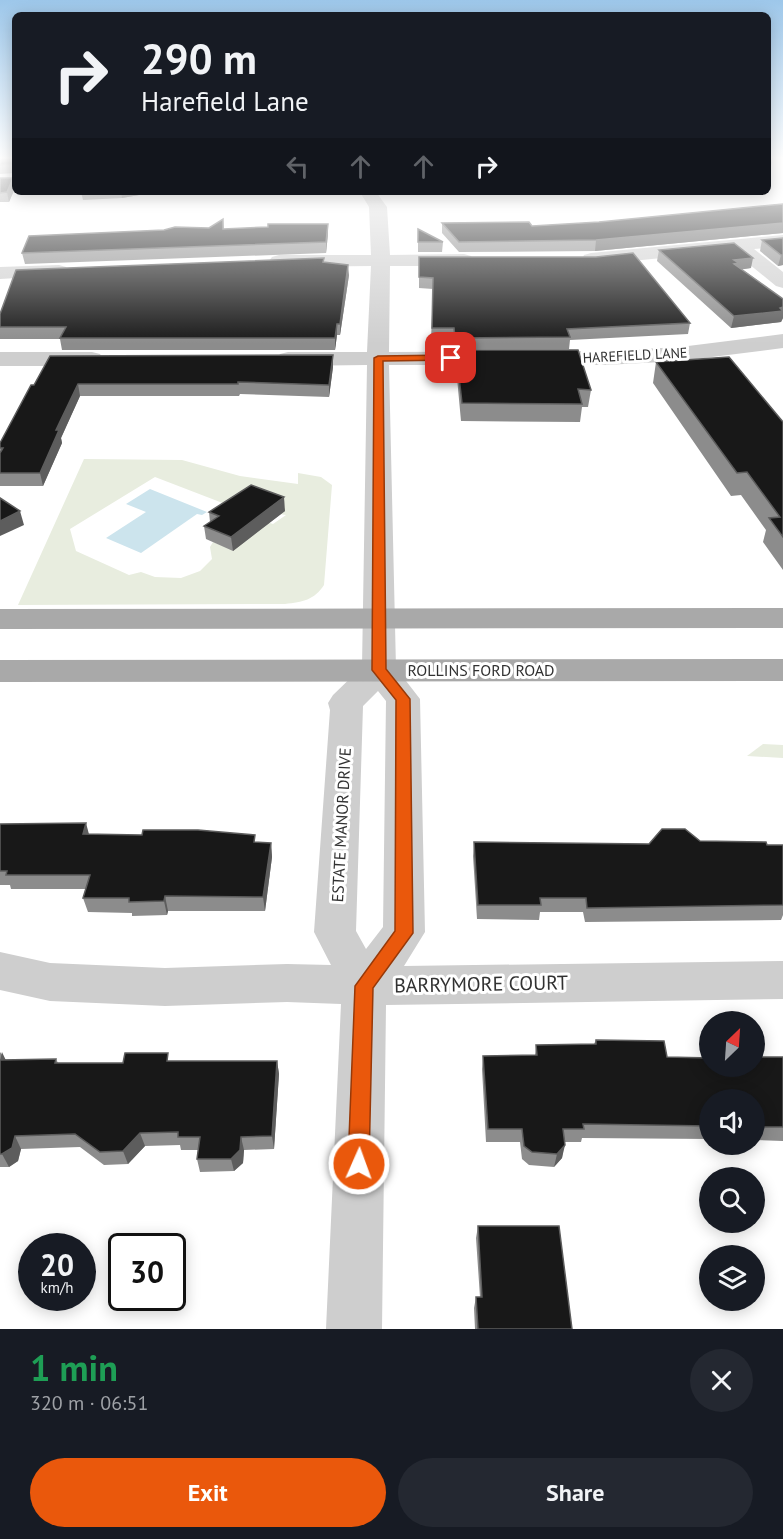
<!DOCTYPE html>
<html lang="en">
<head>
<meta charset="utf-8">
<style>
	:root { --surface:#171b24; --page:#242831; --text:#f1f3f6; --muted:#9ea1a6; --accent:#ea580c }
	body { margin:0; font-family:"PT Sans",sans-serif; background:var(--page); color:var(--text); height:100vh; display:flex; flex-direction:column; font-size:22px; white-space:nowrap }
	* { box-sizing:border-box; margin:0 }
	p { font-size:20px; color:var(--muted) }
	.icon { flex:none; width:33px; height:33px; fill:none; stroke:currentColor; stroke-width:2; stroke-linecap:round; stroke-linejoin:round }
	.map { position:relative; height:1329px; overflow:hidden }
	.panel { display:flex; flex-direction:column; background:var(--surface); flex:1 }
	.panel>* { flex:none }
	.hud { position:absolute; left:12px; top:12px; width:759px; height:183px; border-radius:9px; box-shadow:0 3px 15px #0003; background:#171b24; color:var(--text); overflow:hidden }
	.needle { width:39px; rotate:25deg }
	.tools { position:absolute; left:699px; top:1011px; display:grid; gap:12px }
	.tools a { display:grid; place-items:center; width:66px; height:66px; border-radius:50%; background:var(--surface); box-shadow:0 3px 15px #0003; font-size:30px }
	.speed { position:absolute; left:18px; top:1233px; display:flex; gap:12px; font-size:30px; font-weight:700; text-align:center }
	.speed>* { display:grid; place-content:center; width:78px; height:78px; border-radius:50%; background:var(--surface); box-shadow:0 3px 15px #0003; line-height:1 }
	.speed small { font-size:15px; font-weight:400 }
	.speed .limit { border:3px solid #111; border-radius:9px; background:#fff; color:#111 }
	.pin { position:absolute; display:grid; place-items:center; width:51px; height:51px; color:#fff; margin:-26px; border-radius:12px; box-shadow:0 3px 9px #0006 }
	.me { position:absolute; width:66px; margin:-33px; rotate:2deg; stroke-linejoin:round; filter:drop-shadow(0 0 4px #0008) }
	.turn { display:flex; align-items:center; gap:21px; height:126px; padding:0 30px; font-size:27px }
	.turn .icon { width:78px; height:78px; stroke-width:2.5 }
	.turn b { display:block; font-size:42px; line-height:51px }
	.lanes { display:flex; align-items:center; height:57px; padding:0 30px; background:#0003; justify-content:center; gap:30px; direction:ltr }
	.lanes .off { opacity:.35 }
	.round { display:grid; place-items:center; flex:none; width:63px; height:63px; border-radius:32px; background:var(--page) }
	.overview { display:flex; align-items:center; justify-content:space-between; height:102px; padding:0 30px }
	h1 { font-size:36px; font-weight:800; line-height:45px; color:#1e9e55 }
	.action { display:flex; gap:12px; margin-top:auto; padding:12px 30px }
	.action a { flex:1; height:69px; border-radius:36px; background:var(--accent); color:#fff; font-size:24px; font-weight:800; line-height:69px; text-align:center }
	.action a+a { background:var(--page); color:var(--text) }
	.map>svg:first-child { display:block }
</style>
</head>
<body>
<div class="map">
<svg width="783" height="1329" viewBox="0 0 783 1329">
	<rect width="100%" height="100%" fill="#fff"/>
	<!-- green -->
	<g fill="#e8eddf" fill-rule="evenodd">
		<path d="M 84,459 L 182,460 L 240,476 L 298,484 L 298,473 L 321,477 L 332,485 L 324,585 C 314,600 303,602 285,604 L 18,605 ZM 155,477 L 233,507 L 286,515 L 273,524 L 267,522 L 261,529 L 246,541 L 236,537 L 223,546 L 213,542 L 210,547 L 212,559 L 200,571 L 181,578 L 155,577 L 141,572 L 129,575 L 76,551 L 70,529 Z"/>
		<polygon points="763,744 783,745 783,758 747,756"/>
	</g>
	<!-- water -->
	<polygon fill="#cce4ed" points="150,489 207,512 202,515 197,514 141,553 106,538 146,512 126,504"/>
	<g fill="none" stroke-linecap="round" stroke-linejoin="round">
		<!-- minor -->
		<g fill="#cecece" fill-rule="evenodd">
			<path d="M 360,192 L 376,192 L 387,207 L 390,255 L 464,254 L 471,256 L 474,260 L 471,264 L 464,266 L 390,266 L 389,352 L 605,351 L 680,347 L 783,334 L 783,348 L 680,361 L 605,365 L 389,365 L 396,668 L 420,699 L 425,932 L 404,966 L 783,961 L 783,999 L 386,1005 L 382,1329 L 326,1329 L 341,1004 L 287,1002 L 165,1006 L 50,1001 L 0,990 L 0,952 L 50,963 L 165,968 L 287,964 L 331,965 L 314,932 L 330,710 L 328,703 L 333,695 L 362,667 L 367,365 L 288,366 L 280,364 L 277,359 L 280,354 L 288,352 L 367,352 L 371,266 L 279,267 L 272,265 L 269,261 L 272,257 L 279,255 L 371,255 L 369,207 ZM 378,691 L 386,701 L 383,927 L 366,949 L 356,931 L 363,706 Z"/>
			<polygon points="783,235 783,247 754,249 783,272 783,288 776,286 733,251 591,265 584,263 582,259 584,255 591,253"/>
			<polygon points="59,265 66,267 69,271 66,275 0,279 0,267"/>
			<polygon points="0,352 92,352 100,354 103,359 100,364 92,366 0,366"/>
		</g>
		<!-- major -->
		<g fill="#a9a9a9" fill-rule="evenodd">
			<polygon points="783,608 783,628 0,629 0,609"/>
			<polygon points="783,659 783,681 0,682 0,660"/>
		</g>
	</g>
	<!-- wall -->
	<g fill="#8c8c8c">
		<polygon points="0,158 15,158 15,173 0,174"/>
		<polygon points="0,178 15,188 9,202 0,202"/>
		<polygon points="81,192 156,192 122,198 83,200"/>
		<polygon points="783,204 783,233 595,251 459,252 442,233 442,223 532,226 599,222"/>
		<polygon points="223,219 224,229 328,234 326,253 25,264 22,253 164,230 209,228"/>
		<polygon points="418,229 443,242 442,252 418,252"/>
		<polygon points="783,238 783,265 778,266 760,251 762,240"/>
		<polygon points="659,250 751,268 742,269 783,299 783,318 781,322 731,328 657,261"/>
		<polygon points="419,257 690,323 688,334 570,340 569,349 454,349 453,339 431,340 433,289 419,288"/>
		<polygon points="324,258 324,262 349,275 340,335 337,335 335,350 62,350 60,339 0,339 0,314"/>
		<polygon points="456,350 591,390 588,407 582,407 580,422 461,421 456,367"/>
		<polygon points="656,362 783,422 783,570 763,542 766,530 741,495 731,496 653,383"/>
		<polygon points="333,367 329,397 240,394 239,396 80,396 61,438 62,443 43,486 0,486 0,443 34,385"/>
		<polygon points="285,511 233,551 206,539 204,526 210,522 209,512"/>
		<polygon points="89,834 271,843 272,857 265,911 168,911 167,915 132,916 132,913 88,912 83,898 86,889 11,889 10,885 0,885 0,871"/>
		<polygon points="700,841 767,845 783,845 783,915 781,920 585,922 583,912 540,912 539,920 477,919 473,856 474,842 649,844"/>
		<polygon points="596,1040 667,1057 706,1058 706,1056 710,1046 710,1066 756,1057 783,1057 783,1141 754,1140 754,1100 710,1100 710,1139 582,1138 581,1142 564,1142 562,1158 554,1167 529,1165 522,1159 520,1142 486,1142 482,1069 483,1056 535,1055 536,1045 594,1044"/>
		<polygon points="0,1052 6,1060 56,1059 58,1063 123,1063 170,1061 277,1061 279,1074 274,1149 244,1150 243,1163 234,1171 200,1172 197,1159 198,1150 181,1150 180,1145 145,1146 128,1164 104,1165 80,1147 21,1149 18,1161 9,1167 0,1167"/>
		<polygon points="478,1226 572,1329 475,1329 474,1308 476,1297 480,1297 476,1238"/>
	</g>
	<!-- shaded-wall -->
	<g fill="#5d5d5d">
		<polygon points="768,158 773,158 771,167 768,167"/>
		<polygon points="13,178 15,188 9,202 7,192"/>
		<polygon points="121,192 156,192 122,198"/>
		<polygon points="412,192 448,192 412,195"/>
		<polygon points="783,223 783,233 595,251 596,240"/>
		<polygon points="328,224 328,234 326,253 326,242"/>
		<polygon points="781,255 783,255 783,265 778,266"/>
		<polygon points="753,258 751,268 738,270 737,274 734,260"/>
		<polygon points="348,265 349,275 340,335 340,324"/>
		<polygon points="783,307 783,318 781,322 731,328 734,316"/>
		<polygon points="337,324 337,335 335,350 335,338"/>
		<polygon points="333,355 333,367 329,397 329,385"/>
		<polygon points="78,384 80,396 61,438 62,443 43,486 40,473 56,430"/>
		<polygon points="284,497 285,511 233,551 231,537"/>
		<polygon points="20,511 24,525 0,536 0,521"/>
		<polygon points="86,823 90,838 83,834"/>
		<polygon points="271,843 272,857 265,911 263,897"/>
		<polygon points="165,896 168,911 167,915 164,901"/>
		<polygon points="2,1052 8,1065 0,1061"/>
		<polygon points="277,1061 279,1074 274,1149 272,1136"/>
		<polygon points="140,1133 145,1146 128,1164 123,1151"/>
		<polygon points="15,1136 21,1149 18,1161 9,1167 2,1154"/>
		<polygon points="241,1137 244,1150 243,1163 234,1171 231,1159"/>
		<polygon points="565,1145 562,1158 554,1167 557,1154"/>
	</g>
	<!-- building -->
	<g fill="#181818" stroke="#5d5d5d" stroke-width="1.5">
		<polygon points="0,158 15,158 15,170 15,164 0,165"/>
		<polygon points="0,178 13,178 7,192 0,193"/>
		<polygon points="783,204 783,223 596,240 459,242 442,223 529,222 532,226 599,222"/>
		<polygon points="223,219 223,229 268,227 268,224 328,224 326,242 22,253 29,236 164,230 175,227 209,228"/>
		<polygon points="418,229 443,242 418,242"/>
		<polygon points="783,238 783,255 781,255 762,240"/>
		<polygon points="734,243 753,258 734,260 739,263 734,264 783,299 783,307 780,308 783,311 734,316 659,250"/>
		<polygon points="633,253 690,323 567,329 570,337 455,338 454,328 432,328 433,278 419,277 419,257 596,257"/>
		<polygon points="324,258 323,262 348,265 340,324 337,324 335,338 60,338 66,327 0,327 0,314 16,270"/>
		<polygon points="456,350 578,350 591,390 578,389 582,404 462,403"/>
		<polygon points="333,355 329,385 238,382 238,384 78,384 56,430 59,430 40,473 0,473 0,453 3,448 0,448 0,443 31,385 34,385 50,356"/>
		<polygon points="729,357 783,422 783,537 769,518 780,517 747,472 737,473 656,362"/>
		<polygon points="251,485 284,497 231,537 204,526 219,516 209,512"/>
		<polygon points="0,498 20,511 0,521"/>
		<polygon points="86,823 83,834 142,835 143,830 198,830 255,835 254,842 271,843 263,897 165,896 164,901 129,902 129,898 83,898 90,875 6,875 7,871 0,871 0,824"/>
		<polygon points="662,829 685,829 700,841 766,842 767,845 783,845 783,905 587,908 586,898 540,898 541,905 478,905 474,842 649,844"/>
		<polygon points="596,1040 664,1041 667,1057 710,1058 710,1066 754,1066 754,1049 756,1057 783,1057 783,1127 754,1127 754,1100 710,1100 710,1126 583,1124 584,1129 563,1129 565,1145 557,1154 532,1152 524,1146 522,1129 488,1129 483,1056 537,1055 536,1045 596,1044"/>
		<polygon points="125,1053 168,1053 167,1061 277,1061 272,1136 241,1137 240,1150 231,1159 197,1159 200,1137 178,1137 178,1132 140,1133 123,1151 100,1152 75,1134 15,1136 12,1148 2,1154 0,1154 0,1060 56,1059 55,1063 123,1063"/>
		<polygon points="478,1226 559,1226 572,1329 478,1329 476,1297 482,1297"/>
	</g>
	<!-- sky -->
	<linearGradient id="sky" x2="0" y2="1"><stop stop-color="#9dc7ea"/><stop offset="0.46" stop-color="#fff"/><stop offset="1" stop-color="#fff" stop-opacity="0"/></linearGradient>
	<rect width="783" height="344" fill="url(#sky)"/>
	<!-- route -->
	<polygon fill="#ea580c" stroke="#983908" stroke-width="1.5" points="451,355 454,356 454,360 383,361 386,669 410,699 413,933 373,988 369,1164 366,1172 359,1175 351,1172 348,1164 355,986 395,931 396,700 372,670 374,358 378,356"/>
	<g text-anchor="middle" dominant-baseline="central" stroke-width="6" stroke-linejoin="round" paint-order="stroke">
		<!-- far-street labels -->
		<g font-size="14" fill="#313131" stroke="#fff">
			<text transform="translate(635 355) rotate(-3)">HAREFIELD LANE</text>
		</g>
		<!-- street labels -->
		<g font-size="16" fill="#313131" stroke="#fff">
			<text x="481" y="670">ROLLINS FORD ROAD</text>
			<text transform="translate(341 825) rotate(-87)">ESTATE MANOR DRIVE</text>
		</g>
		<!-- near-street labels -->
		<g font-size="20" fill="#313131" stroke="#fff">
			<text transform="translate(481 984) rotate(-1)">BARRYMORE COURT</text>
		</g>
	</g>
</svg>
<div class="tools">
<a><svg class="needle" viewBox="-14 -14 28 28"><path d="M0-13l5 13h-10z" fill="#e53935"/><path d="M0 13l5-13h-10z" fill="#9ea1a6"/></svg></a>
<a><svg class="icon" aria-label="sound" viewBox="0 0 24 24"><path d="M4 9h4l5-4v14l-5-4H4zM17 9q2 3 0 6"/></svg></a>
<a><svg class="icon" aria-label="search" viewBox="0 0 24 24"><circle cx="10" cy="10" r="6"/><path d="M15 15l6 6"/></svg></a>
<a><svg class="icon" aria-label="layers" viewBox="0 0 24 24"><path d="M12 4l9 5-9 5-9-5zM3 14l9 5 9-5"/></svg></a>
</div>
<div class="speed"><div>20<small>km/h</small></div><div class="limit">30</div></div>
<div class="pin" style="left:451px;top:358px;background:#d93025"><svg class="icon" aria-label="arrive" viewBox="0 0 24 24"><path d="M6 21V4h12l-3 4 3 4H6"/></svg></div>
<svg class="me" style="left:359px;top:1164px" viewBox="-20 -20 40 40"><circle r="17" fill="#ea580c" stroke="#fff" stroke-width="3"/><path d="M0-11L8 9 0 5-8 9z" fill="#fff"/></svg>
<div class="hud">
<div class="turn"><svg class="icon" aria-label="right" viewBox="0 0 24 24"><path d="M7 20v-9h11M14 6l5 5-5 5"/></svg><div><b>290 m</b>Harefield Lane</div></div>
<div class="lanes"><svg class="icon off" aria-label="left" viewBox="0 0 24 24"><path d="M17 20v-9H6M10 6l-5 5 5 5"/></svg><svg class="icon off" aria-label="ahead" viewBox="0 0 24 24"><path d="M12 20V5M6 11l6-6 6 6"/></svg><svg class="icon off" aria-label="ahead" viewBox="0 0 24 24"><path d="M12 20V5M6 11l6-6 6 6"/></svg><svg class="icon" aria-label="right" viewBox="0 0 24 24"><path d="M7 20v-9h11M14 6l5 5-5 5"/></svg></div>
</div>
</div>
<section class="panel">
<div class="overview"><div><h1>1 min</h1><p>320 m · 06:51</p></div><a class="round"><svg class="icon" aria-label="close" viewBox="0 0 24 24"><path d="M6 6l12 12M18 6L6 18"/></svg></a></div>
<div class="action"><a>Exit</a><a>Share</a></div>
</section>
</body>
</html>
